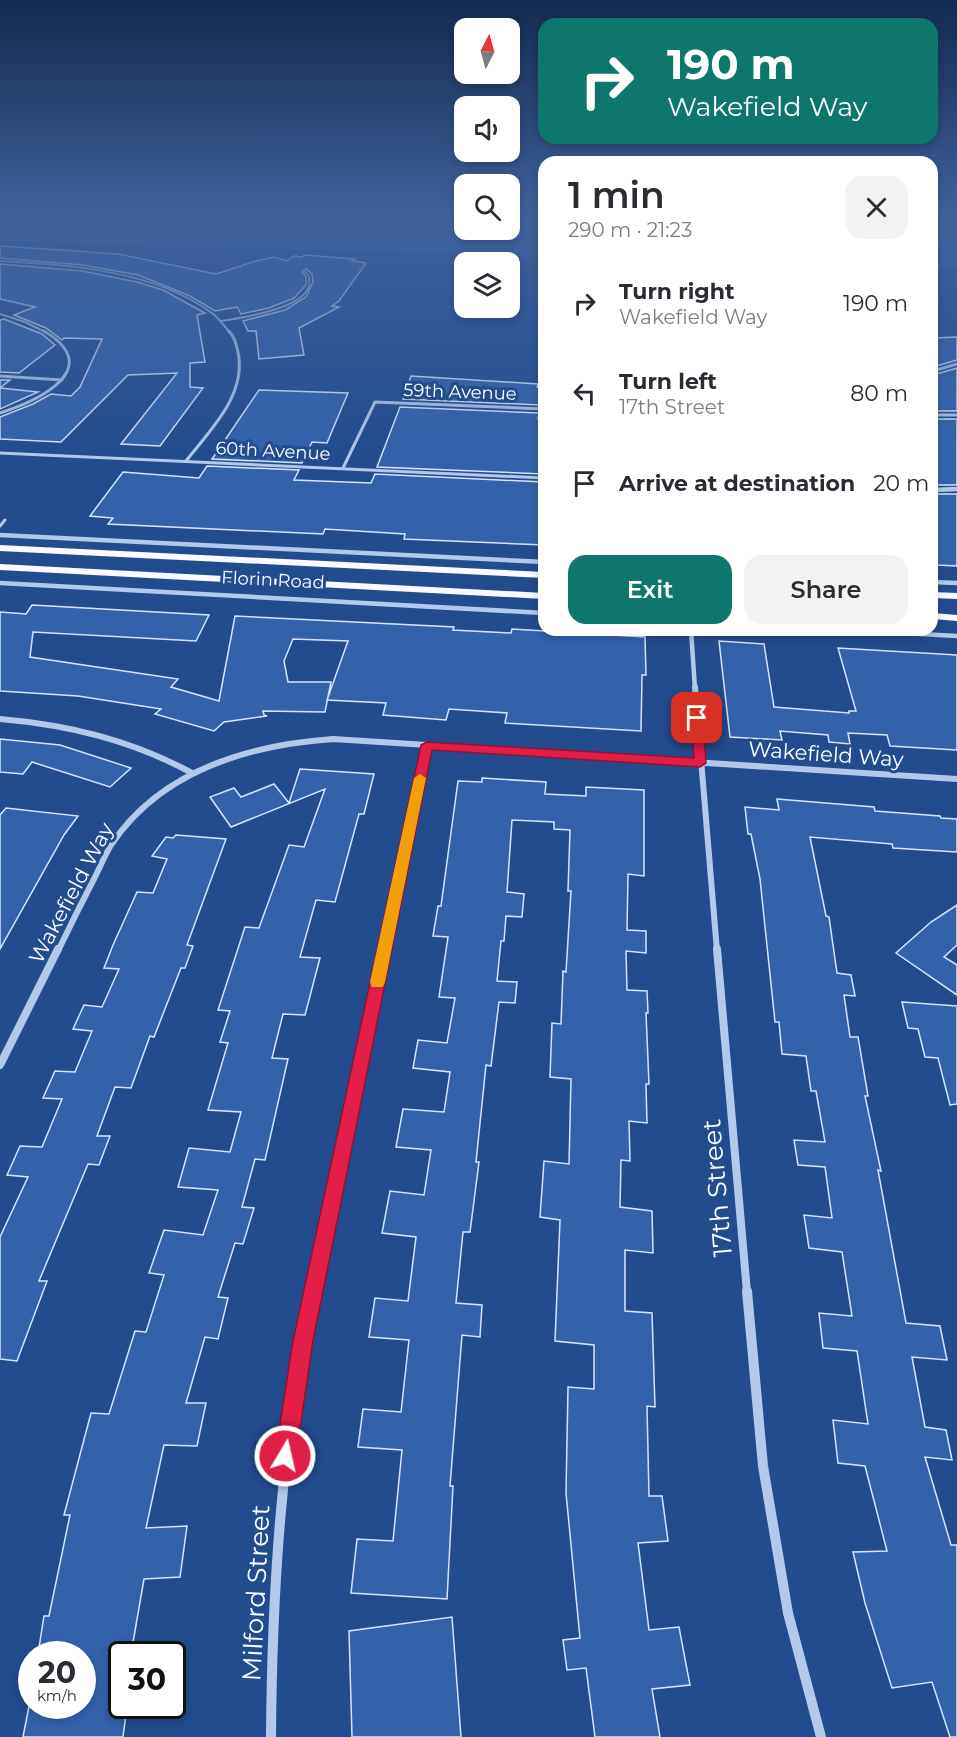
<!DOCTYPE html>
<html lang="en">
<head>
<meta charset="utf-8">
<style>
	:root { --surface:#fff; --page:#f2f2f3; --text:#2b2b33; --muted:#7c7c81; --accent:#0f766e }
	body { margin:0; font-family:Montserrat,sans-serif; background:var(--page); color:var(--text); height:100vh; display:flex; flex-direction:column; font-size:22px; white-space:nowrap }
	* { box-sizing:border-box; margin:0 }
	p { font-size:20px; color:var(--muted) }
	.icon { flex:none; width:33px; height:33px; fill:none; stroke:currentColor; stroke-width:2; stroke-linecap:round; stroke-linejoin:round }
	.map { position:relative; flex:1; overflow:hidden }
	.details { position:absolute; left:538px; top:156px; width:400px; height:480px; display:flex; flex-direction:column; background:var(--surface); border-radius:18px; box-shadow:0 3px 9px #0003 }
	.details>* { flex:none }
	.top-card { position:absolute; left:538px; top:18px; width:400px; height:126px; border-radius:18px; box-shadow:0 3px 9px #0003; background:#0f766e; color:#fff; overflow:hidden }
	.needle { width:39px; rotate:6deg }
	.fabs { position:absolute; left:454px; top:18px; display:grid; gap:12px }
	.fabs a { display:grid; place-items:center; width:66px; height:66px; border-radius:12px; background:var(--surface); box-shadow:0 3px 9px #0003; font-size:30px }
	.speed { position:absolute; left:18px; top:1641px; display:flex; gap:12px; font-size:30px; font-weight:700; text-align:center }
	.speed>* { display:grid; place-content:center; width:78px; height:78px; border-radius:50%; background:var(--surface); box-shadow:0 3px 9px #0003; line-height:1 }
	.speed small { font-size:15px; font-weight:400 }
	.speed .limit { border:3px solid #111; border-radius:9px; background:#fff; color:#111 }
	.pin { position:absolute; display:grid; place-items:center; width:51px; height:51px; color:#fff; margin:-26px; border-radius:12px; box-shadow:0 3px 9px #0006 }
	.me { position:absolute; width:66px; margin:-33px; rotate:9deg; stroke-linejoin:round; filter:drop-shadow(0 0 4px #0008) }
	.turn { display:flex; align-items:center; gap:21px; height:126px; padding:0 30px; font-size:27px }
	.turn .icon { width:78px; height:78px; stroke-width:2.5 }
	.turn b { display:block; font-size:42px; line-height:51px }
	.round { display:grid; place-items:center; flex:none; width:63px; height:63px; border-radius:18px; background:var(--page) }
	.head { display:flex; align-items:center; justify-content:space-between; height:102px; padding:0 30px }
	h1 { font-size:36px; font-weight:600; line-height:45px }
	.action { display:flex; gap:12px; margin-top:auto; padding:12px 30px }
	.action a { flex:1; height:69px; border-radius:18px; background:var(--accent); color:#fff; font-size:24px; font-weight:600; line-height:69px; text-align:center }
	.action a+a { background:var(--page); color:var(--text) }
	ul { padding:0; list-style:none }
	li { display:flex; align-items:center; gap:18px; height:90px; padding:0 30px }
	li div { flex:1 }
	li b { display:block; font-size:22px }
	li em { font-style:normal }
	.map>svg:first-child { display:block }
</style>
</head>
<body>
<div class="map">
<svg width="957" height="1737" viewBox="0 0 957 1737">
	<rect width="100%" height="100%" fill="#234c8e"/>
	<!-- green -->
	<g fill="#2d5da6">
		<polygon points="0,214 465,214 465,230 510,230 510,214 544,214 544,257 0,241"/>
		<polygon points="933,214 957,214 957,270 933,269"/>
	</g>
	<!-- building -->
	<g fill="#3362ab" stroke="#d8e5f9" stroke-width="1.5">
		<polygon points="0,246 118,254 216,274 256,261 274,257 287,261 294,256 301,257 305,255 355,259 352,261 366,263 339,301 332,306 339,307 299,328 304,355 259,359 256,331 248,331 243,321 285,310 306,297 313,282 312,274 306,269 302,272 306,277 306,285 294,298 269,308 241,314 237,307 215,311 190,296 138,275 83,265 0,258"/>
		<polygon points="0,264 82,271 137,282 163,290 205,313 197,315 205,362 190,363 190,387 203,388 160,446 121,444 177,373 128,375 61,442 0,439 0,417 33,404 51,394 71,396 80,387 102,339 64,338 62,340 46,328 14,315 35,307 0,299"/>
		<polygon points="4,319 42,334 55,345 19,373 0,372 0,320"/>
		<polygon points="957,337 957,360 933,367 933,338"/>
		<polygon points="957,368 957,411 933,411 933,375"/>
		<polygon points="411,376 538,384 537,387 542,388 540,405 403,399"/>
		<polygon points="0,380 10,380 0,388 38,392 0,409"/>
		<polygon points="259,390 348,393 327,443 312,442 302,463 212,459"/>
		<polygon points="400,407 539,413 538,419 544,419 544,474 377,467"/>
		<rect x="933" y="419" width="24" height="66"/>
		<polygon points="207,466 299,470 294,480 320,481 371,483 375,474 544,482 544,545 404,539 405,534 325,529 323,534 108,524 113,518 90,516 123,472 199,478"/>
		<polygon points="933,494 957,494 957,566 937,565 933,555"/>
		<polygon points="32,605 209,615 196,641 33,632 30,657 178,679 171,687 219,701 235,616 454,627 453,630 511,633 512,629 645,637 646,675 642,675 641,731 505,723 507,713 449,709 446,720 383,715 386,703 327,700 348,641 293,639 284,661 288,682 331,682 325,712 263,711 264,715 267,716 224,722 214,731 155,714 161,709 78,696 0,691 0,612 26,614"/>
		<polygon points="719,641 764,644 774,707 849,713 849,711 856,711 838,648 957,655 957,750 890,746 887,735 848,733 850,744 829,742 828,735 780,731 782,740 730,737"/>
		<polygon points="0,739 60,745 131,768 110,787 32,762 23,774 0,772"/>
		<polygon points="300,769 374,774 364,814 359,814 335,902 316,900 300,957 320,958 305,1015 283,1014 272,1058 288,1059 265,1160 255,1159 242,1207 254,1208 243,1244 235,1243 218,1297 228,1298 218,1339 205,1337 186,1403 206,1403 197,1446 164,1445 146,1528 187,1526 180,1577 144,1579 131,1654 122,1654 122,1706 127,1706 123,1737 23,1737 29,1706 82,1706 82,1654 38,1654 44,1616 49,1616 70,1515 64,1515 91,1413 109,1414 135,1331 146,1332 164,1275 149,1273 164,1230 203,1235 218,1190 178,1187 189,1148 230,1152 241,1112 208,1110 228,1043 220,1042 230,1011 218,1010 245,927 259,928 289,845 304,847 325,789 231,827 210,797 234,788 241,797 274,784 289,803"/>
		<polygon points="482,778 546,782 545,794 586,796 586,787 644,790 644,876 628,874 627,930 646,931 646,953 626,951 627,990 647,991 648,1013 646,1013 649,1084 646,1084 647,1123 629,1121 630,1161 621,1160 620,1207 652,1211 653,1253 625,1250 625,1311 652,1313 655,1407 647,1406 649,1496 662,1496 668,1541 638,1543 649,1630 679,1627 690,1685 652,1689 660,1737 595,1737 586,1668 567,1670 563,1640 580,1638 566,1493 568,1387 594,1389 594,1345 555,1341 560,1220 540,1217 544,1161 569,1164 571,1079 550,1077 552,1023 561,1024 563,971 566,972 571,891 568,891 570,830 554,829 554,822 512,820 507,892 524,894 522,917 506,916 504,941 501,941 497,981 517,982 515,1003 499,1002 491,1066 486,1065 476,1162 479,1162 470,1232 463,1232 456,1303 482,1305 480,1337 462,1335 450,1486 453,1486 447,1599 351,1593 357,1539 393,1541 402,1450 358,1447 363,1409 401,1412 409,1340 369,1337 375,1298 408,1301 416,1237 382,1233 390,1191 424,1195 431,1150 396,1147 403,1109 444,1112 450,1072 413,1068 418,1040 447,1043 455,998 439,997 448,937 433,936 438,906 441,906 458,781 482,782"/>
		<polygon points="777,799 874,807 875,811 940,816 941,818 957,819 957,852 893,848 892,844 810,837 826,916 829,917 837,973 851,975 855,996 844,995 850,1037 858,1037 868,1096 865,1096 881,1171 878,1170 906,1323 940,1326 947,1360 912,1357 925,1427 946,1430 952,1460 925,1457 951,1545 957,1545 957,1737 950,1737 932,1682 892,1688 865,1603 853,1552 887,1551 865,1466 838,1463 833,1420 868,1424 857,1351 823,1348 819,1313 852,1316 842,1252 809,1248 804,1215 832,1218 825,1167 798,1165 794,1140 825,1142 816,1091 811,1091 806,1056 782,1054 779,1022 775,1022 760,879 751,834 748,834 745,807 779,810"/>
		<polygon points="6,808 78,816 64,835 0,949 0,815"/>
		<polygon points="176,835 226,839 187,945 193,946 185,968 181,968 154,1037 150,1036 131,1088 115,1087 97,1136 110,1136 99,1165 88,1164 39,1281 47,1281 17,1361 0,1359 0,1237 28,1177 7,1175 20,1146 42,1147 62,1099 43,1098 55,1071 75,1072 92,1031 73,1029 84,1005 102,1007 119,969 104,968 113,945 137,892 153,893 167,859 152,856 166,837 173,838"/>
		<polygon points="957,905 957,945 944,957 957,965 957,995 896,953 931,922"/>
		<polygon points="902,1002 957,1006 957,1104 950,1105 938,1058 925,1057 918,1029 908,1028"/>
		<polygon points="452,1617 461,1737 352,1737 349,1631"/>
	</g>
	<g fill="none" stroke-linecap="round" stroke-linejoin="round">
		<!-- lane -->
		<polyline stroke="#b3c9eb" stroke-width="3" points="0,526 5,520"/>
		<!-- street-far5 -->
		<g stroke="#b3c9eb" stroke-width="2">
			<path d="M 0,261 C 70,265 153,270 212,313 C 219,318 224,326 230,333"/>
			<polyline points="0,314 25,322 47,333"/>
			<path d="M 221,321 C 241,318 303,309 309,286 C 310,283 309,279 309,276 L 305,272"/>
		</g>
		<!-- street-far4 -->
		<g stroke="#b3c9eb" stroke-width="3">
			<polyline points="933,371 957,364"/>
			<polyline points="0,376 62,380"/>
			<path d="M 0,413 C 37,401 107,369 44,331"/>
			<polyline points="933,415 957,415"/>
			<polyline points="0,453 544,478"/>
			<path d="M 186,461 C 210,430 247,395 238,352 C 236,344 235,338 229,331"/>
			<polyline points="343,468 375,402 544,409"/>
		</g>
		<!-- street-far3 -->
		<g stroke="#b3c9eb" stroke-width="4.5">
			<polyline points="933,490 957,489"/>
			<polyline points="0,535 544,562"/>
			<polyline points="933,582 957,583"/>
			<polyline points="0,583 544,613"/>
			<polyline points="691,630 695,689"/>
			<polyline points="849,630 957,636"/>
		</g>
		<!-- street-far2 -->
		<g stroke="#b3c9eb" stroke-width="6">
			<polyline points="695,687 717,951"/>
			<path d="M 0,719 C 69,725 131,740 192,773"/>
			<path d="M 58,951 C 70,926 82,902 95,877 C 100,867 105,855 111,845 C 161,770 249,745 333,739 L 957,779"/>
			<polyline points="384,951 427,745"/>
		</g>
		<!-- street-far1 -->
		<g stroke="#b3c9eb" stroke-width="8">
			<polyline points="717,949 747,1292"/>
			<polyline points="0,1065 58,949"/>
			<polyline points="313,1292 385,949"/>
		</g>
		<!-- street -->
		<g stroke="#b3c9eb" stroke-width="10">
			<polyline points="747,1291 763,1466 788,1613 821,1737"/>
			<path d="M 271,1737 C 272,1585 282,1441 313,1291"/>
		</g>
		<!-- primary -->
		<g fill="#f8faff" fill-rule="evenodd">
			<polygon points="0,545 544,572 544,578 0,551"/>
			<polygon points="0,564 544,593 544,599 0,570"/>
			<polygon points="933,592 957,593 957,599 933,598"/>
			<polygon points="933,613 957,615 957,621 933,619"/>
		</g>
	</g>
	<!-- sky -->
	<linearGradient id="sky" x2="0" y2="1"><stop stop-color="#132a4e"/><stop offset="0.47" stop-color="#3f619b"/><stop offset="1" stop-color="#3f619b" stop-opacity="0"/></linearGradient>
	<rect width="957" height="457" fill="url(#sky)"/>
	<!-- route -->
	<polygon fill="#e11d48" stroke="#92132f" stroke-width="1.5" points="697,715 703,718 706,763 700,767 432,750 313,1341 296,1456 293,1463 285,1467 278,1463 275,1456 293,1341 421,745 427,742 694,758 691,718"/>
	<!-- slow -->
	<polygon fill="#f59e0b" points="420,774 426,778 385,982 383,987 372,987 370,982 414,778"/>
	<g text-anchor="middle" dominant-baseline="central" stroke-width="6" stroke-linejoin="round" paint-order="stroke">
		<!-- far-street labels -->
		<g font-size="18" fill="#fff" stroke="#234c8e">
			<text transform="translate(460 392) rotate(2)">59th Avenue</text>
			<text transform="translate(273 451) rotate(3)">60th Avenue</text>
			<text transform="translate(273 580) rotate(3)">Florin Road</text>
		</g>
		<!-- street labels -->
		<g font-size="21" fill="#fff" stroke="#234c8e">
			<text transform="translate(826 754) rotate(4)">Wakefield Way</text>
			<text transform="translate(71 893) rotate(-62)">Wakefield Way</text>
		</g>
		<!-- near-street labels -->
		<g font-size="26" fill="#fff" stroke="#234c8e">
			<text transform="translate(717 1188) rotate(-95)">17th Street</text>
			<text transform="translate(256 1593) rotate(-87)">Milford Street</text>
		</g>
	</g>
</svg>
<div class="fabs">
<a><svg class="needle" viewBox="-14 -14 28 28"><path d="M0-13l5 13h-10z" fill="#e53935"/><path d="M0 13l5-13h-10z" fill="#7c7c81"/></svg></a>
<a><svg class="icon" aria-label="sound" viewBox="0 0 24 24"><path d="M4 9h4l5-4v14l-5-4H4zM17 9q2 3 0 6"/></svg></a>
<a><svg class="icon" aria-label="search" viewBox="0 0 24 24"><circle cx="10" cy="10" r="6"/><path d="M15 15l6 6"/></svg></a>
<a><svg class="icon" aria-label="layers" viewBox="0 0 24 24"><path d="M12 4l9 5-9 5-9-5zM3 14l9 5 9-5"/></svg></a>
</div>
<div class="speed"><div>20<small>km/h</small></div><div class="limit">30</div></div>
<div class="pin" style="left:697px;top:718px;background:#d93025"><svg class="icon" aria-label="arrive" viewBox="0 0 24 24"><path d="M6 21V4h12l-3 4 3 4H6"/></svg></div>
<svg class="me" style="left:285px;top:1456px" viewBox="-20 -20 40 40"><circle r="17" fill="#e11d48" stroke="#fff" stroke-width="3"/><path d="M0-11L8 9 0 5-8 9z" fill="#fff"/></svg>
<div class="top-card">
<div class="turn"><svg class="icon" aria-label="right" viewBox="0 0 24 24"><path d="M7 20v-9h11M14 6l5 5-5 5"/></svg><div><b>190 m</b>Wakefield Way</div></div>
</div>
<section class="details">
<div class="head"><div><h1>1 min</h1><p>290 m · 21:23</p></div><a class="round"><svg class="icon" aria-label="close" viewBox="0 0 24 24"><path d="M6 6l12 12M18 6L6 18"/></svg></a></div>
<ul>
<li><svg class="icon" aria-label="right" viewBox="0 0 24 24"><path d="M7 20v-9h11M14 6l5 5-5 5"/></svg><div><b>Turn right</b><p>Wakefield Way</p></div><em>190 m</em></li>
<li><svg class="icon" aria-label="left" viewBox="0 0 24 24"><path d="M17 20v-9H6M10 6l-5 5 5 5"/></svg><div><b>Turn left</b><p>17th Street</p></div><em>80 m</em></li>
<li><svg class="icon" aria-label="arrive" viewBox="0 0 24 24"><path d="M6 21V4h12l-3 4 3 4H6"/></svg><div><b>Arrive at destination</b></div><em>20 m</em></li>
</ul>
<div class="action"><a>Exit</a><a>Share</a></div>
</section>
</div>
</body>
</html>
